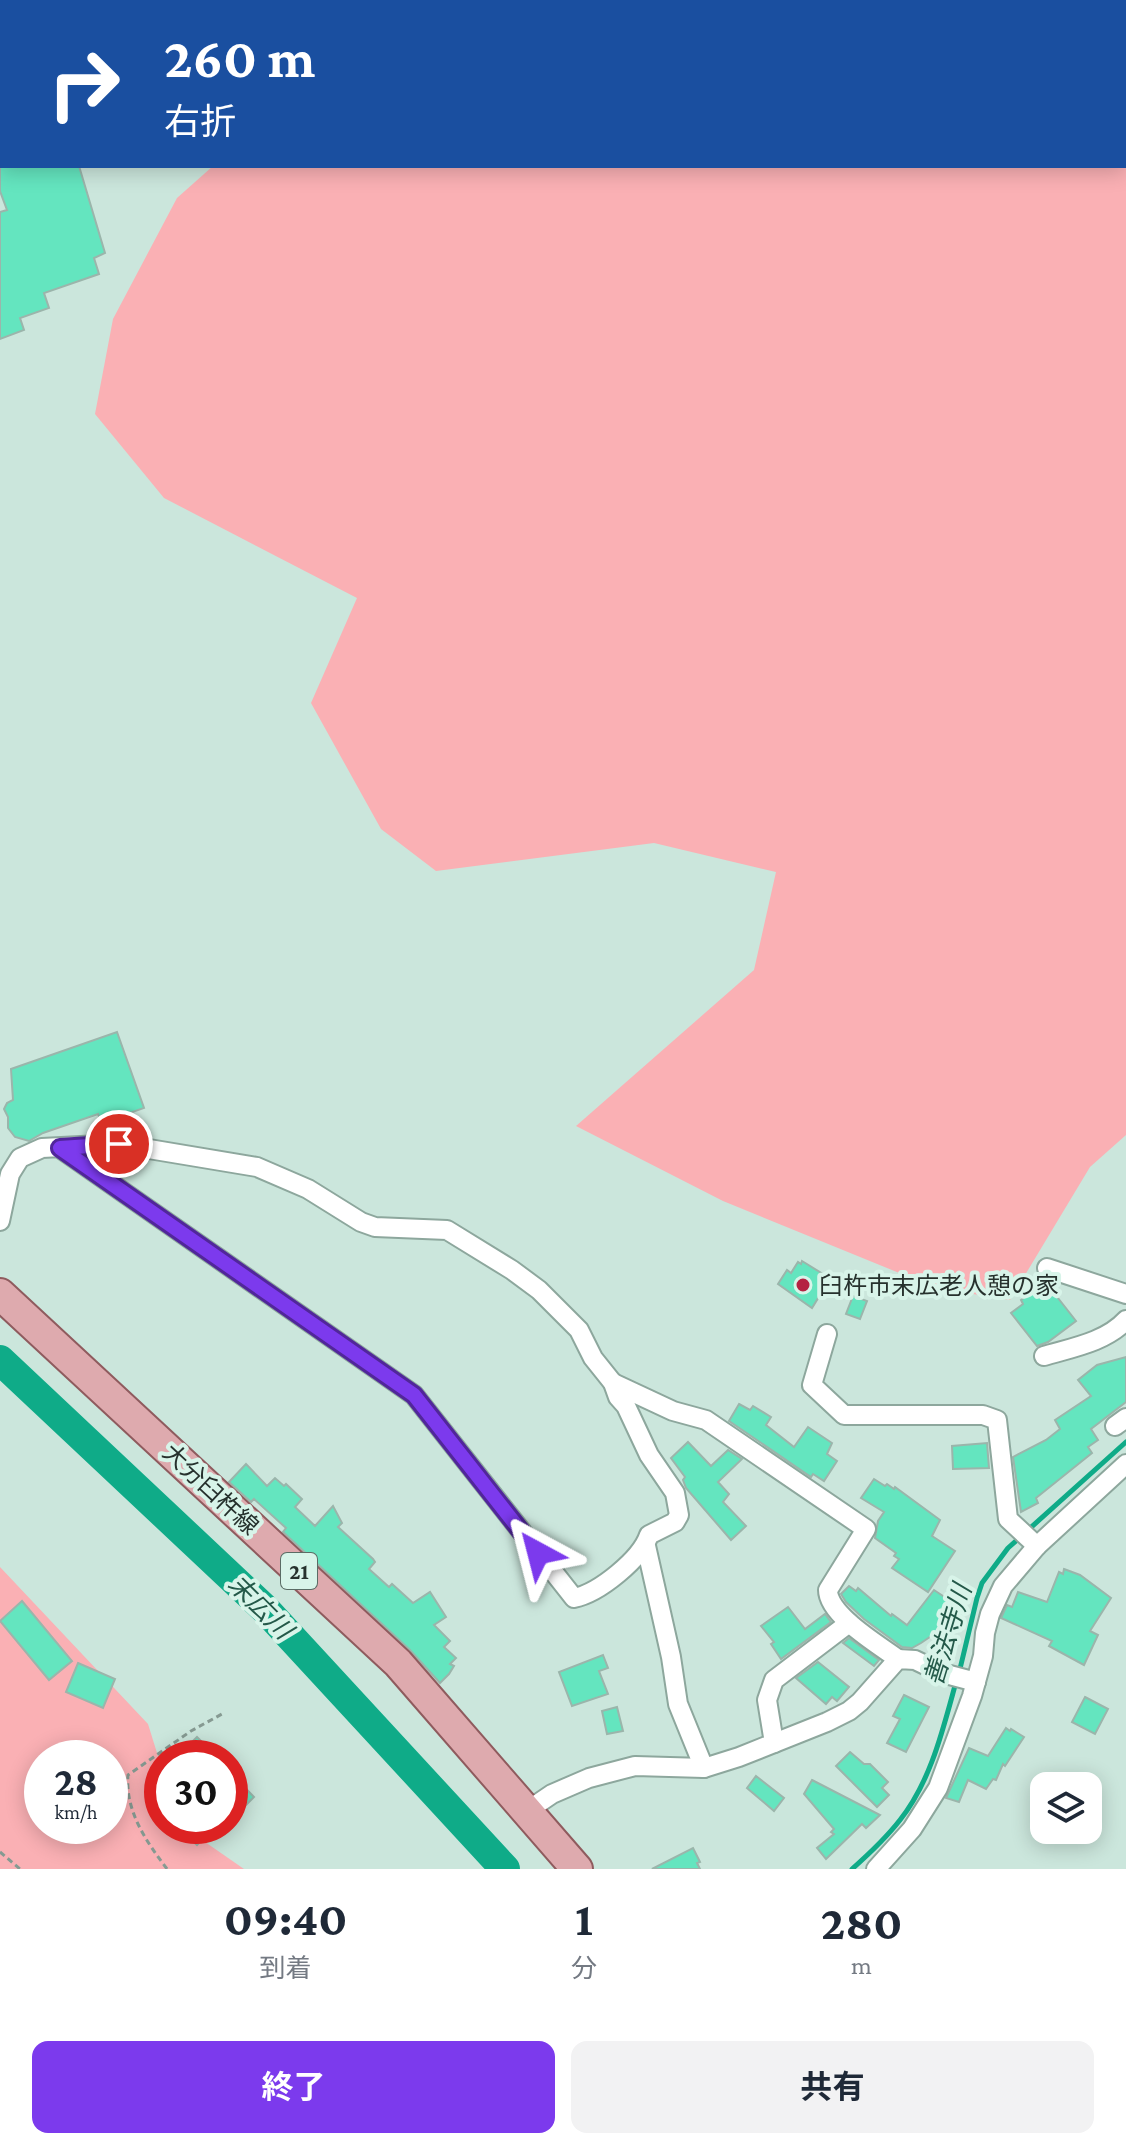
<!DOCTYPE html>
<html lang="ja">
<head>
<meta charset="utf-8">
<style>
	:root { --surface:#fff; --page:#f2f2f3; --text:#1f2937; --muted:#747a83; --accent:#7c3aed }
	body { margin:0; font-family:"Crimson Pro","Noto Sans JP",serif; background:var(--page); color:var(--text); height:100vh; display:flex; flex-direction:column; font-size:30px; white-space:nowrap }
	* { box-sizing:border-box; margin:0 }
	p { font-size:26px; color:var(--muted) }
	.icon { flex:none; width:44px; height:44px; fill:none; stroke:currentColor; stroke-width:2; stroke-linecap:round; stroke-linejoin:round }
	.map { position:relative; height:1869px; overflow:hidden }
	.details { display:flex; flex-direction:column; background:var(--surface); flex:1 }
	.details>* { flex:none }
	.banner { position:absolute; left:0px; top:0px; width:1126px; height:168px; box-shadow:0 4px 20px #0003; background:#1a4fa0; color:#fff; overflow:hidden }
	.tools { position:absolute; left:1030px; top:1772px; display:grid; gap:16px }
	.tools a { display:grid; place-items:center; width:72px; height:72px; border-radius:16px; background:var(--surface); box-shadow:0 4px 20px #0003; font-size:40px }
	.speed { position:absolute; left:24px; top:1740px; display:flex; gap:16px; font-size:40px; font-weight:700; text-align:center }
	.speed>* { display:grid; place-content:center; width:104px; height:104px; border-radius:50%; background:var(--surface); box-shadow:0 4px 20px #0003; line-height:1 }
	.speed small { font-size:20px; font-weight:400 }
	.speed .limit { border:12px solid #d22; background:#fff; color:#111 }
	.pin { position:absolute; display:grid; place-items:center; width:68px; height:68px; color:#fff; margin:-34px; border:4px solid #fff; border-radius:50%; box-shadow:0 2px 8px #0007 }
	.me { position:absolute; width:88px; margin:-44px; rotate:322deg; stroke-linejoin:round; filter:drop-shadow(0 0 6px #0008) }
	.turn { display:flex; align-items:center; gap:28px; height:168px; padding:0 32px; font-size:36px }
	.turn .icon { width:104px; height:104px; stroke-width:2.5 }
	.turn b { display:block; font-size:56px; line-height:68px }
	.eta { display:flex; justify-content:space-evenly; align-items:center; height:136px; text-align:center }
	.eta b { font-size:48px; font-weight:700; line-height:56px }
	.button { display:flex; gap:16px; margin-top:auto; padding:16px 32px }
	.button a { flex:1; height:92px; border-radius:16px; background:var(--accent); color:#fff; font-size:32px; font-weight:700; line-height:92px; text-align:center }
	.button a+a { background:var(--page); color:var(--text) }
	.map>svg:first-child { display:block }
</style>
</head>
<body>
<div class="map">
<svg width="1126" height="1869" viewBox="0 0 1126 1869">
	<rect width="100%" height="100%" fill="#cbe6dc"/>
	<!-- green -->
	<g fill="#fab0b4" fill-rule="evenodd">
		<polygon points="376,0 1126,0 1126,1135 1090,1167 1010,1300 936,1288 723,1201 576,1126 754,970 776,872 654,843 436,871 381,829 311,703 357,598 164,498 95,414 113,319 177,198 213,166 1124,166 1124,2 374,2"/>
		<path d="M 0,1567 L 148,1724 L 162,1769 L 162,1826 L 182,1826 L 244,1869 L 0,1869 ZM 42,1758 L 110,1758 L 110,1826 L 42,1826 Z"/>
	</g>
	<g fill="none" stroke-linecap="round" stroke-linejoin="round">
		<!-- stream -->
		<g stroke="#0fab88" stroke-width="5">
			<polyline points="959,1673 977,1598 982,1583 1008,1548 1126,1442"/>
			<path d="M 852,1869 C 869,1854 886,1838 900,1820 C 931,1781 943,1729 956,1682"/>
		</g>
		<!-- river -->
		<polyline stroke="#0fab88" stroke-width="30" points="0,1360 265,1609 505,1869"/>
	</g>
	<!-- building -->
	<g fill="#64e5bf" stroke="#9bb5ab" stroke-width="2">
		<polygon points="0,166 79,166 105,253 94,258 99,274 44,293 49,308 20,318 24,330 0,339 0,212 7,210 0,191"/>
		<polygon points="117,1032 144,1108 118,1117 110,1126 102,1124 98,1114 43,1133 29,1141 15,1137 8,1128 8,1117 4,1109 7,1103 13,1100 11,1069"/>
		<polygon points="802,1261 823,1274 821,1278 828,1282 812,1308 778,1284 787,1270 791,1273 798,1262 801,1264"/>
		<polygon points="1047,1284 1076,1321 1048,1342 1037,1346 1011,1313 1023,1304 1021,1300 1034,1290 1036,1293"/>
		<polygon points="853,1296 867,1301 860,1319 846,1314"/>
		<polygon points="1126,1357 1126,1402 1091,1429 1098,1440 1088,1447 1092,1453 1036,1498 1038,1503 1021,1512 1013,1457 1046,1440 1060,1429 1055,1420 1091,1396 1078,1380 1097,1365"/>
		<polygon points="739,1404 750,1410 753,1406 771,1417 766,1425 794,1447 808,1427 832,1443 827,1454 837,1461 824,1481 813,1474 811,1477 729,1421"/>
		<polygon points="688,1442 711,1466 728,1450 742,1459 718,1482 729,1494 723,1502 746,1526 731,1540 686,1488 683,1480 685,1477 671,1458"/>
		<polygon points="987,1443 989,1468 953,1469 952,1446"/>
		<polygon points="246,1464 267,1486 275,1478 284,1486 286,1484 302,1499 295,1507 315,1526 333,1506 342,1523 338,1527 373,1559 375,1562 369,1569 389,1587 392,1584 413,1603 430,1592 446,1617 434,1625 450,1641 444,1647 456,1658 450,1664 454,1666 449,1674 440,1683 410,1650 283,1532 286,1528 254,1499 251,1502 229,1482"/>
		<polygon points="874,1479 885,1486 887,1484 894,1489 895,1487 940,1520 932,1536 955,1551 928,1592 892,1568 899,1559 894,1556 896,1553 875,1538 878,1521 884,1512 861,1498"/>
		<polygon points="1064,1569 1080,1575 1111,1598 1090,1631 1098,1635 1084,1665 1049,1646 1052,1641 1001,1618 1007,1605 1012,1607 1018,1592 1047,1602 1059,1572 1063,1574"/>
		<polygon points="849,1586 856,1591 858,1588 891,1616 892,1614 907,1625 934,1590 952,1602 944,1613 949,1615 943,1628 921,1643 912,1648 902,1647 864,1619 846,1602 841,1594"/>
		<polygon points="22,1601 72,1661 49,1680 0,1621"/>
		<polygon points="788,1607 805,1629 825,1614 831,1622 781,1659 771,1644 774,1642 761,1626"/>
		<polygon points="849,1638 879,1660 874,1666 843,1643"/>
		<polygon points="603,1655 608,1668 599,1671 608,1694 572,1706 559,1672"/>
		<polygon points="818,1662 849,1687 837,1701 832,1697 826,1704 796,1678"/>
		<polygon points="78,1663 115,1679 103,1708 66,1692"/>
		<polygon points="904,1695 929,1707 906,1752 887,1743 900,1719 893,1716"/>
		<polygon points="1085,1697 1108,1709 1095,1734 1072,1722"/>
		<polygon points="617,1707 623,1731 607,1734 602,1711"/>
		<polygon points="1006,1728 1010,1731 1011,1729 1024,1737 1005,1766 1003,1764 996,1780 993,1779 986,1789 968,1780 959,1802 946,1798 969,1748 988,1756"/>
		<polygon points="197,1737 218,1758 176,1758"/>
		<polygon points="850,1752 864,1764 870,1764 888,1782 882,1788 889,1795 877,1807 836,1766"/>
		<polygon points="230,1772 254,1797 239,1812 230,1802"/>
		<polygon points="756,1776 784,1798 774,1811 747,1788"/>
		<polygon points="812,1780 880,1815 866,1828 862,1824 826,1859 817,1848 834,1834 831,1832 834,1829 804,1794"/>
		<polygon points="177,1826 215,1826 197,1845"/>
		<polygon points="693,1848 700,1862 697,1863 700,1869 652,1869"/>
	</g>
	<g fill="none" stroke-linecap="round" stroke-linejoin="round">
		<defs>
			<polyline id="service" points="0,80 2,79"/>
			<g id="minor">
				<path d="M 0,1221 L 10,1174 L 20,1158 L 42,1148 L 119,1144 L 257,1167 L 308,1189 L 361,1222 L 375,1227 L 447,1230 L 512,1270 L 539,1290 L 579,1330 L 593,1358 L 613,1383 L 618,1397 L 626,1406 L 649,1455 L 675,1493 L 679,1515 L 675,1522 L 649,1535 C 641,1559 599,1593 574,1598 L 414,1395 L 60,1148"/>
				<polyline points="1047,1268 1126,1294"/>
				<polyline points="827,1334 812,1385 844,1415 983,1415 997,1420 1008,1519 1037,1546"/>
				<path d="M 1044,1356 C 1071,1348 1106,1342 1126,1320"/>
				<path d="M 613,1383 L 673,1411 L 706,1420 L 866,1529 L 828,1590 C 828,1615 879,1645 898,1659"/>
				<polyline points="1115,1426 1126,1418"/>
				<polyline points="646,1546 671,1657 678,1704 704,1768"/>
				<polyline points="774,1743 767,1700 774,1680 849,1623"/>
				<polyline points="527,1811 552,1794 589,1778 635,1766 704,1768 739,1757 827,1722 849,1711 860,1702 898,1659 915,1660 942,1673 976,1682"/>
				<polyline points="876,1869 912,1829 938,1788 972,1696 983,1656 985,1633 990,1614 1003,1586 1037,1546 1126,1464"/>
			</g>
			<polyline id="primary" points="0,1294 398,1663 577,1869"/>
		</defs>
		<!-- service casing -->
		<use href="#service" stroke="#8da79d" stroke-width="13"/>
		<!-- minor casing -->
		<use href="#minor" stroke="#8da79d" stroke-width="22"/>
		<!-- primary casing -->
		<use href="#primary" stroke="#8f5b5e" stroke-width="34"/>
		<!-- path -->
		<g stroke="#869a92" stroke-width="3" stroke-dasharray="6 4" stroke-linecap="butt">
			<polyline points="0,1852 20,1869"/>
			<path d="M 167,1869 C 146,1841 125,1811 128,1775 L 191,1731 L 222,1714"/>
		</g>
		<!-- service -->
		<use href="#service" stroke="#fff" stroke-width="9"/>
		<!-- minor -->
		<use href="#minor" stroke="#fff" stroke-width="18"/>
		<!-- primary -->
		<use href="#primary" stroke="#deaaae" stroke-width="30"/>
	</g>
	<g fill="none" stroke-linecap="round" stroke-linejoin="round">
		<defs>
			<polyline id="route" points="119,1144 60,1148 414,1395 538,1553"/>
		</defs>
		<!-- route casing -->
		<use href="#route" stroke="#51269a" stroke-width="20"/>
		<!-- route -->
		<use href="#route" stroke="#7c3aed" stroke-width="14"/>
	</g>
	<!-- markers -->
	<circle fill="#b42242" stroke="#d8f4e9" stroke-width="3" cx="803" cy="1285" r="8"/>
	<g text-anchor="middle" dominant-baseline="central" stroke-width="8" stroke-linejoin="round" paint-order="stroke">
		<!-- shield labels -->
		<rect fill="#d8f4e9" stroke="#5b6c65" stroke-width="2" x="281" y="1553" width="36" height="36" rx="6"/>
		<g font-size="22" font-weight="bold" fill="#26312d">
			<text x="299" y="1571">21</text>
		</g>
		<!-- poi labels -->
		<g font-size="24" fill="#26312d" stroke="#d8f4e9" text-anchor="start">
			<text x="819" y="1285">臼杵市末広老人憩の家</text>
		</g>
		<!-- street labels -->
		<g font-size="24" fill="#26312d" stroke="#d8f4e9">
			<text transform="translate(211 1489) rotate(43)">大分臼杵線</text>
		</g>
		<!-- water labels -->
		<g font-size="26" font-style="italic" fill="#245949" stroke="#d8f4e9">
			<text transform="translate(260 1607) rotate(45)">末広川</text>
			<text transform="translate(948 1635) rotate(-73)">善法寺川</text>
		</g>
	</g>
</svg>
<div class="tools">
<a><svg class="icon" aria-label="layers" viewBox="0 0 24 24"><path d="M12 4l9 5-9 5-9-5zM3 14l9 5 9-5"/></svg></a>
</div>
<div class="speed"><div>28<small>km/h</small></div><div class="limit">30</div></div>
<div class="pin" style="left:119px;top:1144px;background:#d93025"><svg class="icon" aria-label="arrive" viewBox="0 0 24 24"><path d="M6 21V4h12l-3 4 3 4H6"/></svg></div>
<svg class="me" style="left:538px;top:1553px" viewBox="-20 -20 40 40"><path d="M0-17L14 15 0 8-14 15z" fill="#7c3aed" stroke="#fff" stroke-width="4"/></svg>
<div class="banner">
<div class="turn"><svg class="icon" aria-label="right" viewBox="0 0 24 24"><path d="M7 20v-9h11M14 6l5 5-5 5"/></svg><div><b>260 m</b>右折</div></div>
</div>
</div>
<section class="details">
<div class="eta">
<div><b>09:40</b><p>到着</p></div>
<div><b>1</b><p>分</p></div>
<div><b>280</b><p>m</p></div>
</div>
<div class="button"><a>終了</a><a>共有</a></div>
</section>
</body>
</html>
